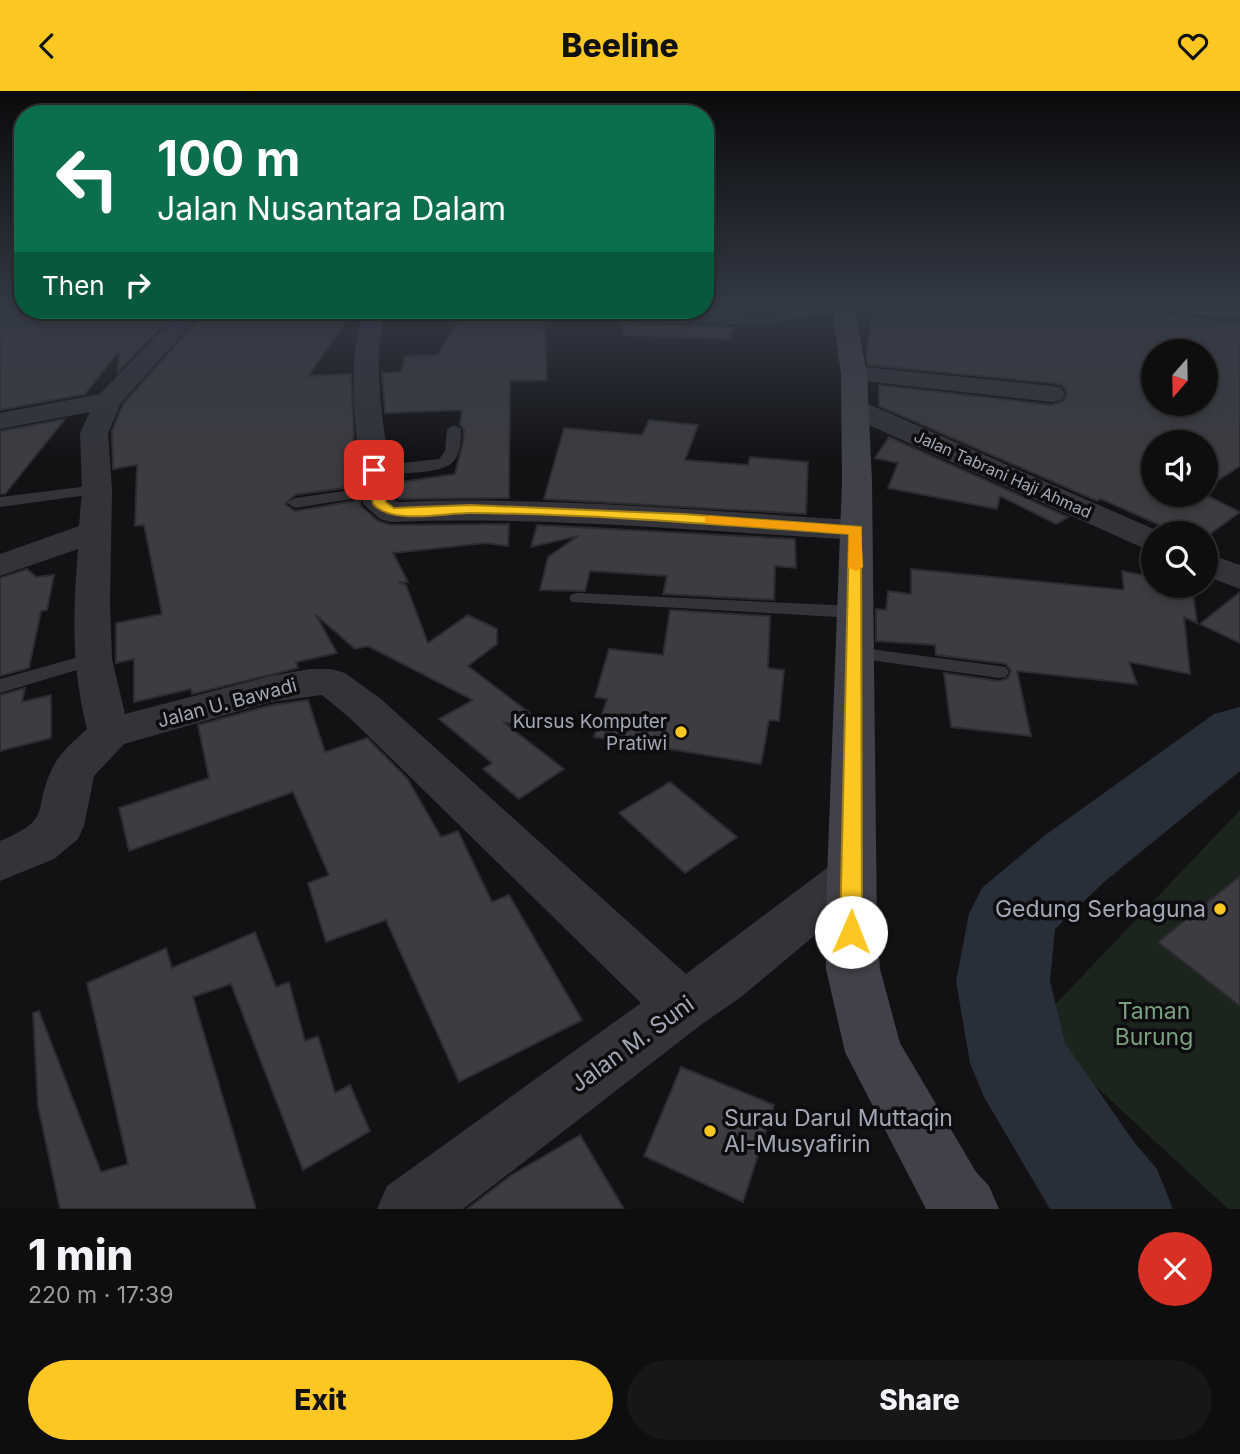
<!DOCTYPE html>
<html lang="en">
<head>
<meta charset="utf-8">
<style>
	:root { --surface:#0e0e0f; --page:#171718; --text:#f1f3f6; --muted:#9b9c9e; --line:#2e2e2f; --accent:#fcc722 }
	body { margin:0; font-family:Inter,sans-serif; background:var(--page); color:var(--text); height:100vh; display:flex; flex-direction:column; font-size:26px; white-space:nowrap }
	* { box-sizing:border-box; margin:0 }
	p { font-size:23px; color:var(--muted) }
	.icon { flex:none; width:38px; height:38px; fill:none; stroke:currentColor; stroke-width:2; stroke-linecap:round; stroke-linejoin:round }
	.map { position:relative; height:1118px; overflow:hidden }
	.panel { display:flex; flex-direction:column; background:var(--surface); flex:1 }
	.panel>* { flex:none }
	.guide { position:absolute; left:14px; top:14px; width:700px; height:214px; border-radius:28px; box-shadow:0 4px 10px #0003,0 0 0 2px var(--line); background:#0b6e4f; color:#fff; overflow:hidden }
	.needle { width:46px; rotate:200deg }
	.controls { position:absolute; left:1141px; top:248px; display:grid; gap:14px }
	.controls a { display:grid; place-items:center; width:77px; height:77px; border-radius:50%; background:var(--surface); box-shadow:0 4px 10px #0003,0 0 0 2px var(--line); font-size:35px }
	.pin { position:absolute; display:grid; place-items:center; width:60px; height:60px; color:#fff; margin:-30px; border-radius:14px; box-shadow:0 4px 10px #0006 }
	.me { position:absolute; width:77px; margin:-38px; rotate:1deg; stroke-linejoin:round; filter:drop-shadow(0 0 5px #0008) }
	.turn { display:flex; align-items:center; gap:24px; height:147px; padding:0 28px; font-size:32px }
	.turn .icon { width:91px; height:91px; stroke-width:2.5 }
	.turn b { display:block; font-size:49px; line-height:60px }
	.then { display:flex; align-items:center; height:66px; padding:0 28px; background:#0003; gap:14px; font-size:26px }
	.round { display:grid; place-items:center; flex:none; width:74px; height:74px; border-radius:37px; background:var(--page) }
	.headline { display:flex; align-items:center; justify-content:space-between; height:119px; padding:0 28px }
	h1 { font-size:42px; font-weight:800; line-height:52px }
	.cta { display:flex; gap:14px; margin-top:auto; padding:14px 28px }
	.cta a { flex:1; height:80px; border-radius:42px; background:var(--accent); color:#111; font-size:28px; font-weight:800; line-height:80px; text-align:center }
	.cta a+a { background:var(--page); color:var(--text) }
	header { display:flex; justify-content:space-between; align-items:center; height:91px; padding:0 28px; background:var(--accent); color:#111; font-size:32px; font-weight:800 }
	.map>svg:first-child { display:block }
</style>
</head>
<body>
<header><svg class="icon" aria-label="back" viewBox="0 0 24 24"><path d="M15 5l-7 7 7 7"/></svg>Beeline<svg class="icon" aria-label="heart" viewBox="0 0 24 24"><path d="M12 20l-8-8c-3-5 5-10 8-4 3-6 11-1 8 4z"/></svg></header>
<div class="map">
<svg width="1240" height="1118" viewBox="0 0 1240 1118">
	<rect width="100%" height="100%" fill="#121214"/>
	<!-- green -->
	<polygon fill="#1c241e" points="1240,719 1240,1118 1228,1118 1033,937"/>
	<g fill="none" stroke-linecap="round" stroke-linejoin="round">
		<!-- river -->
		<polygon fill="#282f38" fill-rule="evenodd" points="1240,616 1240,680 1104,791 1055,838 1050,890 1065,952 1134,1051 1157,1078 1173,1118 1050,1118 984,1006 970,972 956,890 969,823 982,797 1044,745 1214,623"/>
	</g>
	<!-- building -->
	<g fill="#3c3c41" stroke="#2c2c30" stroke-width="2" fill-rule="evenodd">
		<polygon points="705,215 743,215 739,225 634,221 626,228 634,233 735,236 730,248 623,244 624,219 705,219"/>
		<path d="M 874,215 L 1090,215 L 1240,233 L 1240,375 L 1206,397 L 1206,352 L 1153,352 L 1153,404 L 1206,404 L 1240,421 L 1206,446 L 1206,443 L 1180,443 L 1101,408 L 1097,410 L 879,315 L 879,294 L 1052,314 L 1063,310 L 1067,302 L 1062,294 L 1052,292 L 868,274 L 866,262 ZM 1153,261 L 1206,261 L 1206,313 L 1153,313 Z"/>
		<polygon points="0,219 178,219 118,281 120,259 85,303 0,319"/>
		<polygon points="207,219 268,219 269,225 349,226 308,285 351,283 354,345 344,397 295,404 285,413 295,420 360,409 361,415 378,430 391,434 509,433 508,455 486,452 393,462 408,491 399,491 406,494 428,552 468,524 497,538 497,553 468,575 552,639 503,631 564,678 519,708 483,678 492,672 439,628 473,609 368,555 355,558 316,524 337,562 296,571 298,577 192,603 191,598 134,611 134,568 116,572 116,532 162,523 144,434 135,435 137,374 113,378 112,340 123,313"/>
		<polygon points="464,219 544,219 547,289 510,290 509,407 399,408 394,392 455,383 463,351 464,338 460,334 462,319 385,322 382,282 401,281 405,265 438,264"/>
		<polygon points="65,328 5,403 0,403 0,340"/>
		<polygon points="649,329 698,334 685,369 748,374 750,366 808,371 806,423 544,408 564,337 642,344"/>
		<polygon points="889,346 1068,426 1056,433 1000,405 997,418 888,397 898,372 875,367"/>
		<polygon points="537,434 795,448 796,477 775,475 774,509 663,503 667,485 590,480 585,500 540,499 548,466 578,445 531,456"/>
		<polygon points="27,478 36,486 54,484 47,519 41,520 29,577 0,585 0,487"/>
		<polygon points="911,478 1124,499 1122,480 1153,486 1153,495 1192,495 1197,532 1184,526 1190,583 1129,571 1137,593 1017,580 1031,645 951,636 944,582 999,590 1008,587 1011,580 1006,573 936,564 935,554 876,550 876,518 886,519 888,500 911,503"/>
		<polygon points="1240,501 1240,552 1200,533"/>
		<polygon points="670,519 770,525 768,577 784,579 779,630 769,629 761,673 594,646 607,608 595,606 609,558 663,564"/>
		<polygon points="25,597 22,611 51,604 51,647 0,660 0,604"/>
		<polygon points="308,609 325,661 367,647 407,687 441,746 458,740 492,811 509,804 582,929 459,991 386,829 326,851 308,792 329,784 293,701 129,760 119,717 209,687 198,634 272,614"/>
		<polygon points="670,691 737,746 685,782 619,722"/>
		<polygon points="1240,785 1240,915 1158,851"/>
		<polygon points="255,841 276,896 289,891 305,950 318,945 335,1002 350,994 370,1040 303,1079 231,893 193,906 256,1118 60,1118 38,1015 33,922 39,920 101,1081 128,1073 87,892 166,857 172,877"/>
		<polygon points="681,976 774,1014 743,1111 644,1065"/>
		<polygon points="580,1044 624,1118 467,1118 510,1085"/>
	</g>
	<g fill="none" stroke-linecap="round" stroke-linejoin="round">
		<!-- service -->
		<g fill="#333339" fill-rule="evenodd">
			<polygon points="821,216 843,216 849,219 843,222 821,222 766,234 634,230 628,227 634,224 766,228"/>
			<path d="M 454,334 L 461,338 C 461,349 461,362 453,371 C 442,384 393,382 375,383 L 368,379 L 375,375 L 439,368 L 445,360 L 447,338 Z"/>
			<polygon points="97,394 102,396 105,399 102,402 0,416 0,406"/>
			<polygon points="378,395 383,397 386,400 383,403 295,417 287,412 295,407"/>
			<polygon points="578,502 855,515 864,521 855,527 572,511 569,507 572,503"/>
			<polygon points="855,556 999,575 1006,576 1009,581 1006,586 999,587 848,566 845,562 848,558"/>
			<polygon points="93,562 100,564 103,568 100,572 0,602 0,588"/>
		</g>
		<!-- minor -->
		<g fill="#333339" fill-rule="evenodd">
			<path d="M 181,219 L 204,219 L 121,312 L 108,342 L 112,399 L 110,513 L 112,568 L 125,623 L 270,585 L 310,578 L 331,578 L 345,582 L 381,608 L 686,883 L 835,771 L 852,765 L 869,771 L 877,785 L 869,799 L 741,906 L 702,933 L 463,1118 L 377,1118 L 387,1095 L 641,912 L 351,628 L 322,604 L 271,611 L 124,653 L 94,685 L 84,735 L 78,748 L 54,768 L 0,790 L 0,750 C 54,727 32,722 51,680 C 58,663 74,650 87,638 C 71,574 73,523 78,458 L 0,485 L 0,463 L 79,435 L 82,399 L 80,342 L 90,321 L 0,338 L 0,322 L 100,303 Z"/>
			<path d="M 364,219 L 386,219 C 369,275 387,351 394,409 L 398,411 C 550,405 704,420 856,429 L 868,432 L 872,439 L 868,446 L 856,449 C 701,440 546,425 391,431 L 380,428 L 363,413 C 358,353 344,276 364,219 Z"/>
			<polygon points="854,275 1052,295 1061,297 1065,303 1061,309 1052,311 845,288 841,283 845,278"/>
			<polygon points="854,309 864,311 1165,443 1153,443 1153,459 1141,456 844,323 841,317 844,311"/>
			<polygon points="1206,462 1240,474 1240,498 1206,485"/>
		</g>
		<!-- secondary -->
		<g fill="#414249" fill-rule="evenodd">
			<polygon points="832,215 854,215 867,283 872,390 877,841 880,878 900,952 976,1081 989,1095 999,1118 926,1118 845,961 826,878 825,841 842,390 841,283"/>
			<polygon points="1180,215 1240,215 1240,228 1191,222 1183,220"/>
		</g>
	</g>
	<!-- sky -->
	<linearGradient id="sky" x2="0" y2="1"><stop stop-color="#0a0a0b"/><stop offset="0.58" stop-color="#333945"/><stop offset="1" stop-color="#333945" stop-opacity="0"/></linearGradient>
	<rect width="1240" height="371" fill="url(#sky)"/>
	<!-- route -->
	<path fill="#fcc722" stroke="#a48116" stroke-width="2" d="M 374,375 L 381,379 L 386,411 L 394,417 L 470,414 L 683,423 L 861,436 L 862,841 L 859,848 L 851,851 L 844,848 L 840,841 L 849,443 C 723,434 596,423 470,422 C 443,422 392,434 373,413 L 368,379 Z"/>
	<!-- slow -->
	<polygon fill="#f59e0b" points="710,425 861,436 863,476 856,480 848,476 849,443 705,432 705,426"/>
	<!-- markers -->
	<g fill="#fcc722" stroke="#0d0d0f" stroke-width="2.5">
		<circle cx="681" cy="641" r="7"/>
		<circle cx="1220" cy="818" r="7"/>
		<circle cx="710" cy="1040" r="7"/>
	</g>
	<g text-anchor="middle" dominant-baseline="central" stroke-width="7" stroke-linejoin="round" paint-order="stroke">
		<!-- far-street labels -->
		<g font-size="16" fill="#a3a7b5" stroke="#0d0d0f">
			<text transform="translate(1003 383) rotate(24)">Jalan Tabrani Haji Ahmad</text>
		</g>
		<!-- street labels -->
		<g font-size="19" fill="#a3a7b5" stroke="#0d0d0f">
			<text transform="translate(227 612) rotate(-15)">Jalan U. Bawadi</text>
		</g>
		<!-- poi labels -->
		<g font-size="19" fill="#a3a7b5" stroke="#0d0d0f" text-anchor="end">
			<text x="667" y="630">Kursus Komputer<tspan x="667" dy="22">Pratiwi</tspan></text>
		</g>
		<!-- near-poi labels -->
		<g font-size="23" fill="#a3a7b5" stroke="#0d0d0f" text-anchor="end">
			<text x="1206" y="818">Gedung Serbaguna</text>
			<text x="724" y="1027" text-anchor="start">Surau Darul Muttaqin<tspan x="724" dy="26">Al-Musyafirin</tspan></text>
		</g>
		<!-- near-park labels -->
		<g font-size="23" fill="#78a27f" stroke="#0d0d0f">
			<text x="1154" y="920">Taman<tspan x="1154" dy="26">Burung</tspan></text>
		</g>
		<!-- near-street labels -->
		<g font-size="23" fill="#a3a7b5" stroke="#0d0d0f">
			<text transform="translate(632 953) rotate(-36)">Jalan M. Suni</text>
		</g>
	</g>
</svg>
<div class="controls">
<a><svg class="needle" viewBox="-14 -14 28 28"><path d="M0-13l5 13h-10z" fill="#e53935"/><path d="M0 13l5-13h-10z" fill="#9b9c9e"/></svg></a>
<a><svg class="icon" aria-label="sound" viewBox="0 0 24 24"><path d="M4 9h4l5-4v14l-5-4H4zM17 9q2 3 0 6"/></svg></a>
<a><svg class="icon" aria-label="search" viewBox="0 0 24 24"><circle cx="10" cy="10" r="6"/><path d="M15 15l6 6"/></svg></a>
</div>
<div class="pin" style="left:374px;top:379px;background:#d93025"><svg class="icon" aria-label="arrive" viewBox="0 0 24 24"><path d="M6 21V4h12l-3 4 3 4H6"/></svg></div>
<svg class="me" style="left:851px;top:841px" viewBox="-20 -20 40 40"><circle r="19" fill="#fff"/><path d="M0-13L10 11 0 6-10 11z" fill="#fcc722"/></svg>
<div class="guide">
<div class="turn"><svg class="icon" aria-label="left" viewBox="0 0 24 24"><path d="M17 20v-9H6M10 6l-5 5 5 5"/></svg><div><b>100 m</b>Jalan Nusantara Dalam</div></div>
<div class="then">Then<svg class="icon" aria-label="right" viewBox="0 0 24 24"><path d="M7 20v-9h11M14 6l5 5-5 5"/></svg></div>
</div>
</div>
<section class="panel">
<div class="headline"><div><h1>1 min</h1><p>220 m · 17:39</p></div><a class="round" style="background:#d93025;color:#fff"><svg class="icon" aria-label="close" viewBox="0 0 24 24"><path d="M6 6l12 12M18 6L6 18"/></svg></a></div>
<div class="cta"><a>Exit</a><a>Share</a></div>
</section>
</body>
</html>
